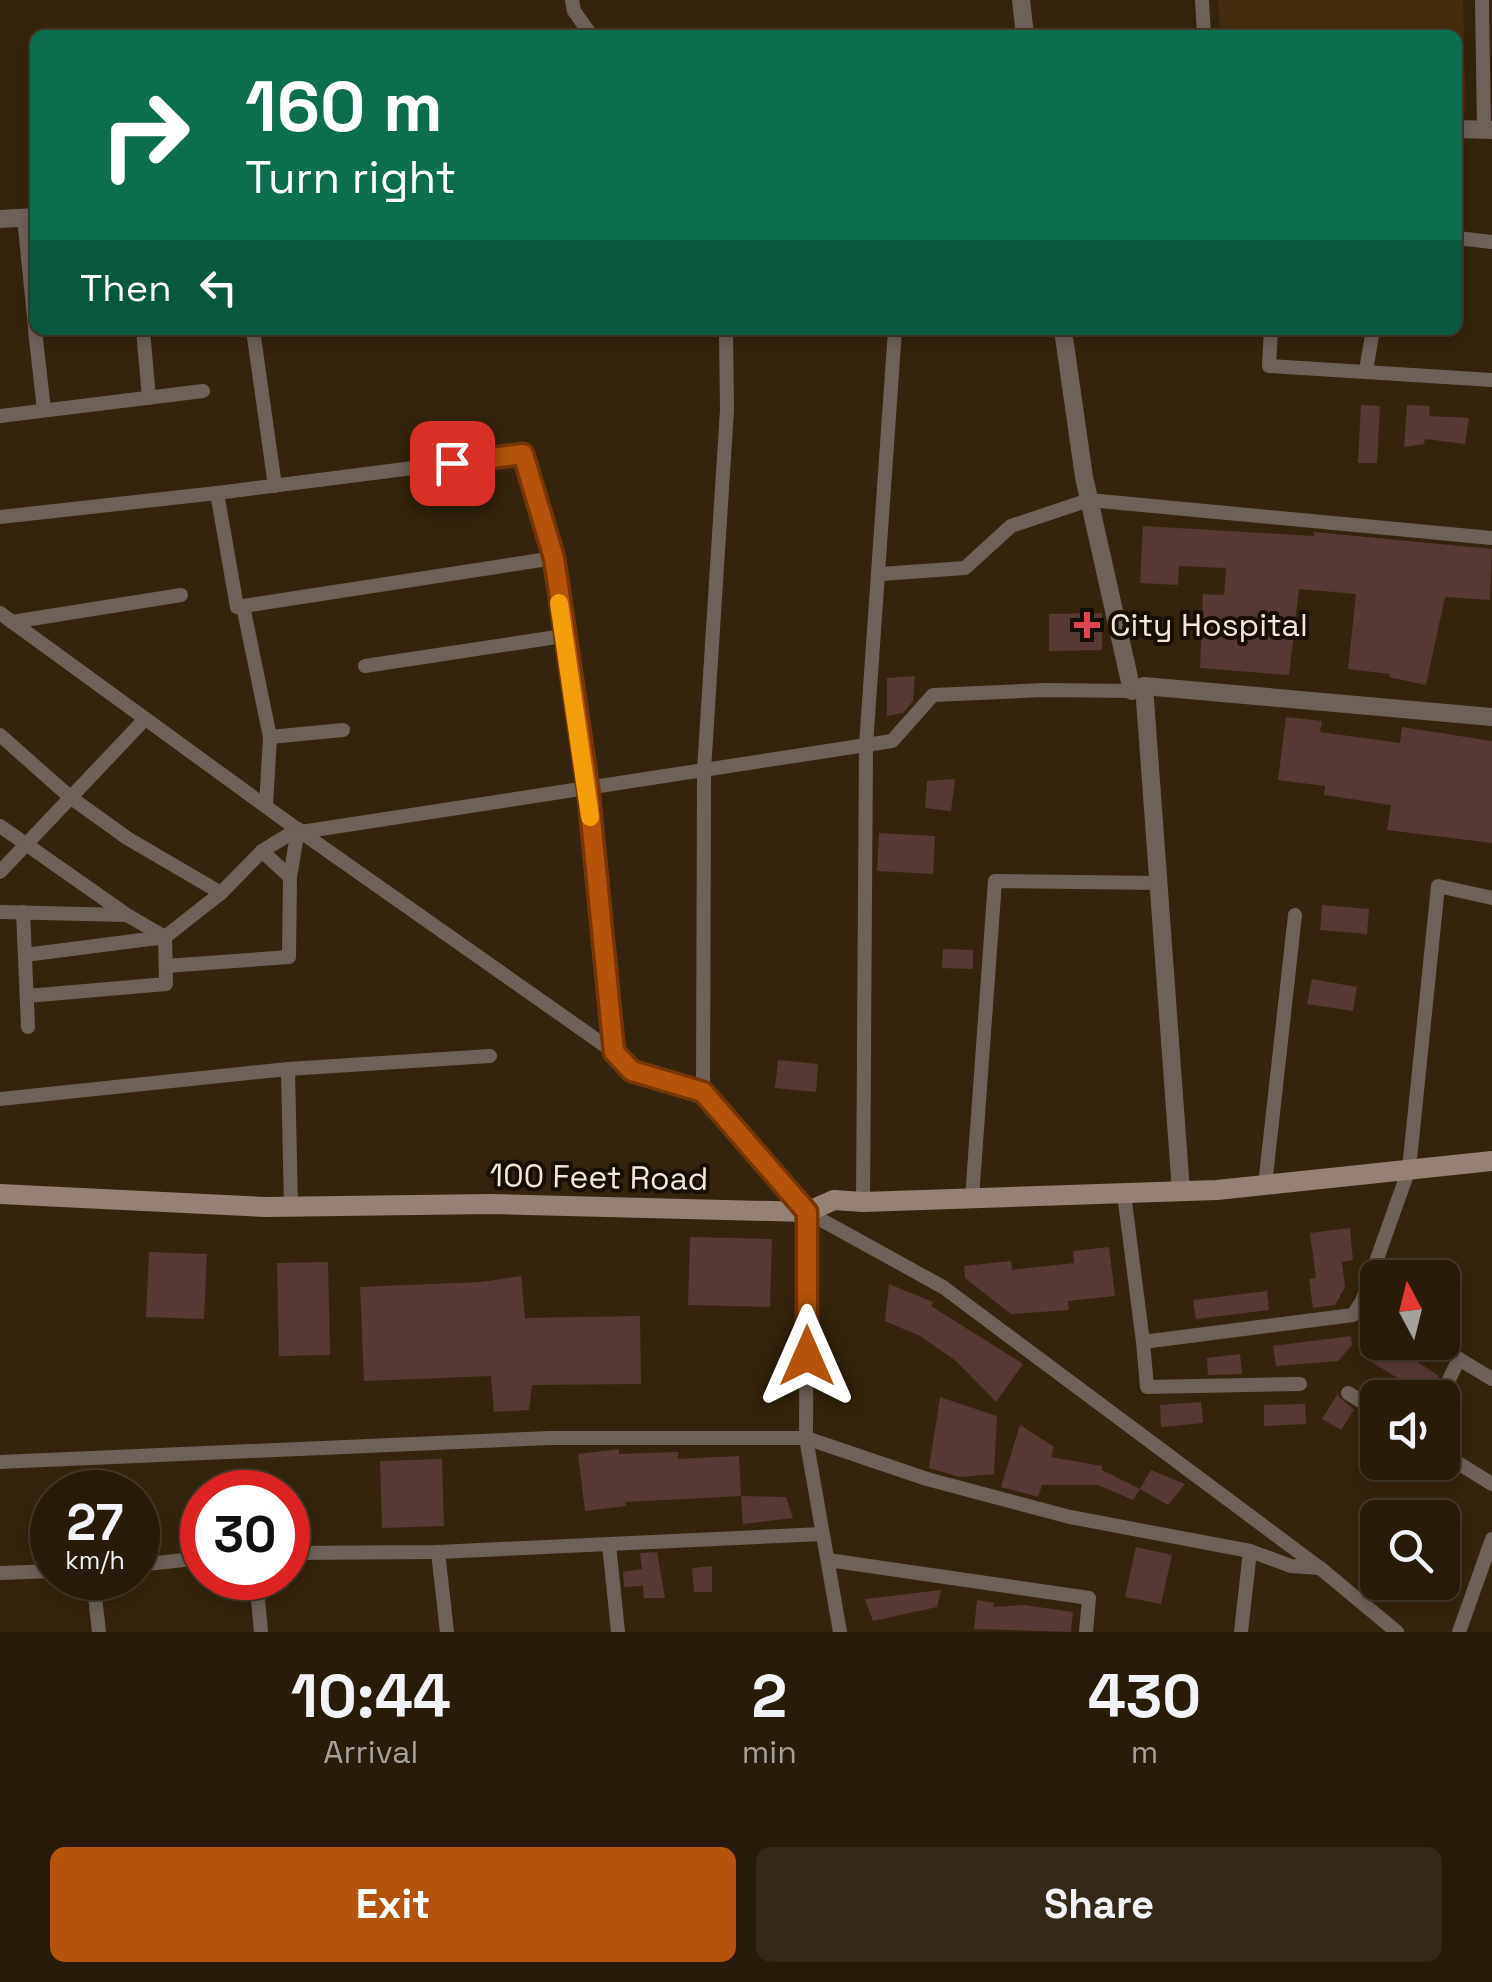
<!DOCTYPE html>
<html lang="en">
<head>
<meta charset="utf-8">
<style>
	:root { --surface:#281b0a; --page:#342818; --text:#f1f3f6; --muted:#a5a19c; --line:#44392b; --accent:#b45309 }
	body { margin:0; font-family:"Space Grotesk",sans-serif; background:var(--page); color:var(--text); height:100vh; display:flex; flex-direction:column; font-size:38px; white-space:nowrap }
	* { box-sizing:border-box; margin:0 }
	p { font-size:32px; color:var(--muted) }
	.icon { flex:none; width:55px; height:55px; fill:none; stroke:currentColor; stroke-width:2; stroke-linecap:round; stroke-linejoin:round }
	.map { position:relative; height:1632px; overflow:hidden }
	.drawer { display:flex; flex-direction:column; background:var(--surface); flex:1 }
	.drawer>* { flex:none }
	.guide { position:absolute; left:30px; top:30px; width:1432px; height:305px; border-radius:15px; box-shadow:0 5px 15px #0003,0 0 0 2px var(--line); background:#0b6e4f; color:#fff; overflow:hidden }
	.needle { width:65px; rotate:353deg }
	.controls { position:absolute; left:1360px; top:1260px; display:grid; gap:20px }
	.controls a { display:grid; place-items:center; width:100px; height:100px; border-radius:15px; background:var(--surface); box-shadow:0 5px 15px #0003,0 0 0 2px var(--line); font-size:50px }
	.speed { position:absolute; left:30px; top:1470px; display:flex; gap:20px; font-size:50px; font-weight:700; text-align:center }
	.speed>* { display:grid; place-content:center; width:130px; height:130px; border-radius:50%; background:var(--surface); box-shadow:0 5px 15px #0003,0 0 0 2px var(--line); line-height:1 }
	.speed small { font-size:25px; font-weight:400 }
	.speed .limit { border:15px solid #d22; background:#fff; color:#111 }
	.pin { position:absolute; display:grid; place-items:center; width:85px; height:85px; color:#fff; margin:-42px; border-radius:20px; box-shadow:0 5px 15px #0006 }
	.me { position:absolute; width:110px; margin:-55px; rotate:0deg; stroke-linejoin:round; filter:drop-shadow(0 0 8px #0008) }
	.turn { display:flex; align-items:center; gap:35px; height:210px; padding:0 50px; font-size:45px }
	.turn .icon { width:130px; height:130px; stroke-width:2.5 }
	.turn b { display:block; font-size:70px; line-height:85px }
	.then { display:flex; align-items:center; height:95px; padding:0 50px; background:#0003; gap:20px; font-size:38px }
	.eta { display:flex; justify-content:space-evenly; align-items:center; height:170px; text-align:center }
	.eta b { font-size:60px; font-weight:700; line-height:70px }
	.button { display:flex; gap:20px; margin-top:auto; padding:20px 50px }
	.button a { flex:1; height:115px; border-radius:15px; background:var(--accent); color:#fff; font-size:40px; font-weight:700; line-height:115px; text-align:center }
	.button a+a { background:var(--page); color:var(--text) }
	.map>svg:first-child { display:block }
</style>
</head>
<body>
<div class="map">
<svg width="1492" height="1632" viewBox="0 0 1492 1632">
	<rect width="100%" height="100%" fill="#35240d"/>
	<!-- built -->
	<polygon fill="#432c0f" points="1218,0 1463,0 1466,114 1458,113 1458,35 1220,35"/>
	<!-- building -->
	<g fill="#563834">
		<polygon points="1361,405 1380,406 1377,463 1358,463"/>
		<polygon points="1407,405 1430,406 1429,416 1469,418 1465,444 1425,439 1424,444 1404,447"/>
		<polygon points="1143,526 1314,536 1314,532 1492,549 1490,600 1445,597 1426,685 1389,677 1390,674 1348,669 1356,594 1299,589 1289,675 1200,668 1203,594 1224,595 1226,568 1179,566 1178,585 1140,583"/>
		<polygon points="1102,613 1102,650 1049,651 1049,614"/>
		<polygon points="915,676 913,701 903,713 887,716 887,678"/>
		<polygon points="1286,717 1322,721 1320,732 1400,743 1402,727 1492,741 1492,843 1387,830 1391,805 1324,795 1325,786 1278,780"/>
		<polygon points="955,779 951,811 925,808 927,781"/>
		<polygon points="879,833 935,836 933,874 877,871"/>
		<polygon points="1322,905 1369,909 1367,934 1320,930"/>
		<polygon points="943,949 973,950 973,969 942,968"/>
		<polygon points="1312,979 1357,987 1353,1011 1307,1004"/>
		<polygon points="778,1060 818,1064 816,1092 775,1088"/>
		<polygon points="1350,1228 1353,1260 1342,1262 1345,1287 1335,1305 1313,1308 1309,1279 1316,1278 1310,1233"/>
		<polygon points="690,1237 772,1239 770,1307 688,1305"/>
		<polygon points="1109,1247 1115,1296 1068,1301 1069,1310 1011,1314 965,1278 964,1266 1011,1261 1012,1270 1074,1263 1073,1251"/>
		<polygon points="149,1252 207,1254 204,1319 146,1317"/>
		<polygon points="328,1262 330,1355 279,1356 277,1263"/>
		<polygon points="521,1276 525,1318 640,1316 641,1384 532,1385 529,1410 494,1412 491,1376 364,1381 360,1287 481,1282"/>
		<polygon points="889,1284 933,1302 931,1306 1023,1364 996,1402 956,1361 920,1336 885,1321"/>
		<polygon points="1267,1291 1269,1310 1196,1319 1193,1300"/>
		<polygon points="1351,1336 1352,1345 1338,1361 1276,1366 1273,1346"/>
		<polygon points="1368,1342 1387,1342 1439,1376 1430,1398 1360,1355"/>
		<polygon points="1240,1354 1242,1374 1208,1375 1207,1358"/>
		<polygon points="1337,1395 1354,1410 1341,1430 1322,1419"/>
		<polygon points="940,1397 997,1416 994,1474 960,1477 929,1468"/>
		<polygon points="1201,1402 1203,1423 1161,1427 1160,1405"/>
		<polygon points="1305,1404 1306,1424 1264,1426 1264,1405"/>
		<polygon points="1020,1425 1054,1447 1051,1457 1102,1466 1102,1470 1140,1489 1133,1500 1098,1485 1042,1485 1038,1497 1001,1487"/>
		<polygon points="619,1449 619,1454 678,1452 678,1459 739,1456 741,1496 625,1502 626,1506 585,1511 578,1454"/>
		<polygon points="442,1459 444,1526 382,1528 380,1461"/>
		<polygon points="1151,1470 1185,1484 1168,1505 1140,1489"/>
		<polygon points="741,1496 786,1497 793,1518 743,1524"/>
		<polygon points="1136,1547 1172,1555 1161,1604 1125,1597"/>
		<polygon points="657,1552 665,1598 644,1598 643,1586 624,1587 623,1572 642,1569 640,1553"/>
		<polygon points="712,1566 712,1592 694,1592 692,1568"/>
		<polygon points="941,1590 937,1607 873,1621 865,1599"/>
		<polygon points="977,1600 994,1603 993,1607 1024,1605 1073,1612 1071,1632 974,1629"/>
	</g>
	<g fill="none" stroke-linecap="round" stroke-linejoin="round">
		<!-- minor -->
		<g stroke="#6e615a" stroke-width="14">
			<polyline points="572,0 574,11 591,35"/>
			<polyline points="1202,0 1204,35"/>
			<polyline points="1482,0 1484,130"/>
			<polyline points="24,218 35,327"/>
			<polyline points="1458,238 1492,242"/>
			<polyline points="35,330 44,410"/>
			<polyline points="143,330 149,398"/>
			<polyline points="253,330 275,486"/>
			<polyline points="1271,330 1269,366 1492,380"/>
			<polyline points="1366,370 1373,330"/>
			<polyline points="0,416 203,391"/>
			<polyline points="217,493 237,607 554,558"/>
			<polyline points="0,517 217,493 523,454 554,558 588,788 614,1052"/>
			<polyline points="881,574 965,568 1011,526 1089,500 1492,538"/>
			<polyline points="243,606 270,737 266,806"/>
			<polyline points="0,613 301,832 614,1052 632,1071 703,1093 807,1212 943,1287 1320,1568 1397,1632"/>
			<polyline points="12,622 181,595"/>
			<polyline points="365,666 563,636"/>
			<polyline points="0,735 70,797 127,838 221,893"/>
			<polyline points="270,737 343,730"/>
			<polyline points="0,826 127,915 165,937 221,893 262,851 298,829"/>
			<polyline points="301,832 892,741 933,695 1044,690 1132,691"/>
			<polyline points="0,872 145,719"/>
			<polyline points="290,877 298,829"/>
			<polyline points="0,912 126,915"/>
			<polyline points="23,912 28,1027"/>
			<polyline points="25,955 165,937 166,984 27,996"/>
			<polyline points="166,966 289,957 290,877 262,851"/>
			<polyline points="288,1069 291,1207"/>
			<polyline points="703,1093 704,770 727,410 726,330"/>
			<polyline points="0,1099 288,1069 490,1056"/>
			<polyline points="1265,1185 1295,915"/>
			<polyline points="1124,1194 1143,1342 1353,1315 1362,1301"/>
			<polyline points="972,1198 995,881 1158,883"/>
			<polyline points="863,1202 866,745 895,330"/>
			<polyline points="807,1212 806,1438 840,1632"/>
			<polyline points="1378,1311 1362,1301 1409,1169 1438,886 1492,898"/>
			<polyline points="1143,1342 1147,1387 1300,1384"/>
			<polyline points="1431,1342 1492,1379"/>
			<polyline points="1348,1393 1378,1412"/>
			<polyline points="1440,1398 1459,1359"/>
			<polyline points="1442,1453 1492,1484"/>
			<polyline points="0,1462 550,1438 806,1438 927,1479 1070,1517 1250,1551 1291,1566 1320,1568"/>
			<polyline points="609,1544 618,1632"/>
			<polyline points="438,1552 447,1632"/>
			<polyline points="288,1553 438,1552 822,1534"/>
			<polyline points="828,1560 1089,1598 1086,1632"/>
			<polyline points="138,1565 202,1558"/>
			<polyline points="0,1573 52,1571"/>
			<polyline points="93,1578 99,1632"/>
			<polyline points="256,1578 261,1632"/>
			<polyline points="1241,1632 1250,1551"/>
			<polyline points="1459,1632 1492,1539"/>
		</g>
		<!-- tertiary -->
		<g stroke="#6e615a" stroke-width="18">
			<polyline points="1021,0 1025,35"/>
			<polyline points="1458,129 1492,130"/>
			<polyline points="0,219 35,217"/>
			<polyline points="1063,330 1084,477 1132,691 1144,686 1492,717"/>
			<polyline points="1144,686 1181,1191"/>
		</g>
		<!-- secondary -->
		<polyline stroke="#968176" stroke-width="20" points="0,1194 265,1207 491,1204 807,1212 834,1200 863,1202 1217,1190 1492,1161"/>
	</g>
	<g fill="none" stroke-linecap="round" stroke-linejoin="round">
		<defs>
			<polyline id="route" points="452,463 523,454 554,558 588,788 614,1052 632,1071 703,1092 807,1212 807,1356"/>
		</defs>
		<!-- route casing -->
		<use href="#route" stroke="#753606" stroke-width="25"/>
		<!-- route -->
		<use href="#route" stroke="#b45309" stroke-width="18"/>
		<!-- slow -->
		<polyline stroke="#f59e0b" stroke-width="18" points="559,603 590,817"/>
	</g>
	<!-- markers -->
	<path fill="#e0444e" stroke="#170f06" stroke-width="4" d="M1082 610h10v10h10v10h-10v10h-10v-10h-10v-10h10z"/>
	<g text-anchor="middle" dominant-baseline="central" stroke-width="8" stroke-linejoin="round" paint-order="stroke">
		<!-- poi labels -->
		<g font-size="32" fill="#f3e7d9" stroke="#170f06" text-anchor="start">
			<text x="1110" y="625">City Hospital</text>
		</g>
		<!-- street labels -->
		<g font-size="32" fill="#f3e7d9" stroke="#170f06">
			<text transform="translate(599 1177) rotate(1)">100 Feet Road</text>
		</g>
	</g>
</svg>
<div class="controls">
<a><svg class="needle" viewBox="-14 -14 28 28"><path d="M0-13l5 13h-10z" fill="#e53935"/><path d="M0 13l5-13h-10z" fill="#a5a19c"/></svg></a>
<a><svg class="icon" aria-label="sound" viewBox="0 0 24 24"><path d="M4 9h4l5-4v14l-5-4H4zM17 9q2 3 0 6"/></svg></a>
<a><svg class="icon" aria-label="search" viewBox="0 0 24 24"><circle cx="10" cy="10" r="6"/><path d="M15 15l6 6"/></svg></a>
</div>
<div class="speed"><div>27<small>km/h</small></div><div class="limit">30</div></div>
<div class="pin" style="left:452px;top:463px;background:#d93025"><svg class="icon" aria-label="arrive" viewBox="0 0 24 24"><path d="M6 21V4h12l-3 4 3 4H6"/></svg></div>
<svg class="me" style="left:807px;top:1356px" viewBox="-20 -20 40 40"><path d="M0-17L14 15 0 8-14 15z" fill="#b45309" stroke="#fff" stroke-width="4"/></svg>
<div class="guide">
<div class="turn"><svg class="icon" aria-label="right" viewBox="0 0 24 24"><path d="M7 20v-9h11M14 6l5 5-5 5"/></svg><div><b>160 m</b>Turn right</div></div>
<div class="then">Then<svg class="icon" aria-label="left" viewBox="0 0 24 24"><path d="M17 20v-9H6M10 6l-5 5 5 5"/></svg></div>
</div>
</div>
<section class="drawer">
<div class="eta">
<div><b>10:44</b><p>Arrival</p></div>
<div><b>2</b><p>min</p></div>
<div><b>430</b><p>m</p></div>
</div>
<div class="button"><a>Exit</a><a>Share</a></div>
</section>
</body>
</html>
